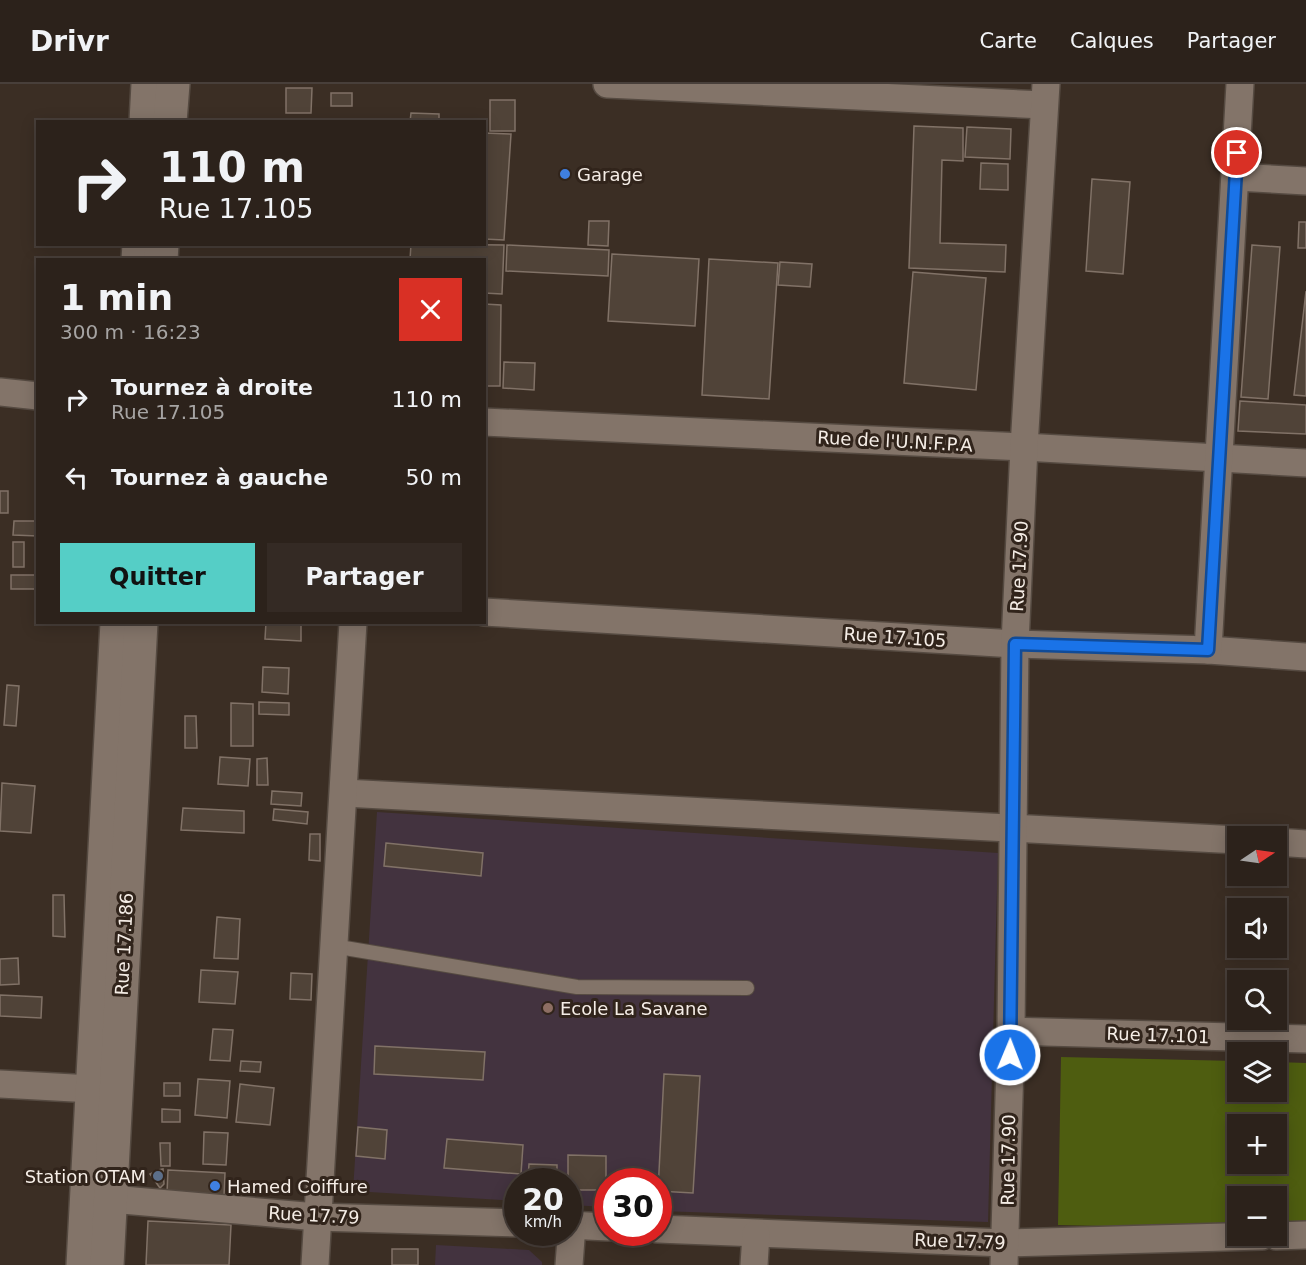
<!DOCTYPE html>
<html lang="fr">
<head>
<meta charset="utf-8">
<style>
	:root { --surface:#2c221b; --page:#342a24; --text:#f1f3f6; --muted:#a6a4a3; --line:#483f3a; --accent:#55cec6 }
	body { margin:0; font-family:"DejaVu Sans",sans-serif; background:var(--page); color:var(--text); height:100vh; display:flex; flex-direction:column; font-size:22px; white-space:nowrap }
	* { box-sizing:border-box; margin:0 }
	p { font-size:20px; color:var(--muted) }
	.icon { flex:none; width:33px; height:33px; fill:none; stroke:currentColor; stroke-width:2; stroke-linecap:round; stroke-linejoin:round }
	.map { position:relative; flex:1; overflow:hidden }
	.panel { position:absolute; left:36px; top:174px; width:450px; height:366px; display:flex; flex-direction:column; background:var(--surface); border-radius:0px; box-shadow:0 3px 15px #0003,0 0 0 2px var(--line) }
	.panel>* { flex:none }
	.hud { position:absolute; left:36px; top:36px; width:450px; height:126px; border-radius:0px; box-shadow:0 3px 15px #0003,0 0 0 2px var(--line); background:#2c221b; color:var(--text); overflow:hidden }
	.needle { width:39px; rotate:77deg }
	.tools { position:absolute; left:1227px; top:742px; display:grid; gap:12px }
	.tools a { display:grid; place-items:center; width:60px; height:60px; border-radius:0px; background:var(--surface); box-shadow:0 3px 15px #0003,0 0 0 2px var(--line); font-size:30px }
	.speed { position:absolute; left:504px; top:1084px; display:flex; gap:12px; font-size:30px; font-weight:700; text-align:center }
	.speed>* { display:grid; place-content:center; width:78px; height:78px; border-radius:50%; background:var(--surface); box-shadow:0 3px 15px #0003,0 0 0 2px var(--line); line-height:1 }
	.speed small { font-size:15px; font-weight:400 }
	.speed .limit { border:9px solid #d22; background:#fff; color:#111 }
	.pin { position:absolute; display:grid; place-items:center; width:51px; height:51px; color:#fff; margin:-26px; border:3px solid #fff; border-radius:50%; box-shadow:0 2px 6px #0007 }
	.me { position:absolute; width:66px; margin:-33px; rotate:1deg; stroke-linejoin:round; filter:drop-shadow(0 0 4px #0008) }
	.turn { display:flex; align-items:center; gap:21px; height:126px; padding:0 24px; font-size:27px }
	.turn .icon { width:78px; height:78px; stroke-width:2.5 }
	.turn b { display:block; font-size:42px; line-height:51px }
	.round { display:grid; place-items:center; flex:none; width:63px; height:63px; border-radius:0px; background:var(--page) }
	.headline { display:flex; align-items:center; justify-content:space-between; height:102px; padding:0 24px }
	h1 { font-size:36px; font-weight:700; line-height:45px }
	.cta { display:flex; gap:12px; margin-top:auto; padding:12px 24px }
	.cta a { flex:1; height:69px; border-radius:0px; background:var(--accent); color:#111; font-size:24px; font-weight:700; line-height:69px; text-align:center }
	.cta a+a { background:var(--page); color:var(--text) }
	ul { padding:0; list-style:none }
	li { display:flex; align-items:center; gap:18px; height:78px; padding:0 24px }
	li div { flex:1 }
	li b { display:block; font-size:22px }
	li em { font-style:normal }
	header { display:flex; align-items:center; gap:36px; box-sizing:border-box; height:84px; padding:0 30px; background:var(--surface); border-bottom:2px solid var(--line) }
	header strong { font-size:28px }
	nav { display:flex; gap:33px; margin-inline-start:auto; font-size:21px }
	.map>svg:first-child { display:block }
</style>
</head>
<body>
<header>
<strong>Drivr</strong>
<nav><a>Carte</a><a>Calques</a><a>Partager</a></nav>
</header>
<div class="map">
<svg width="1306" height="1181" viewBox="0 0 1306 1181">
	<rect width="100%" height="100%" fill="#3b2e24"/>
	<!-- education -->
	<g fill="#43333f">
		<polygon points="377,728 998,769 988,1138 659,1127 658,1098 608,1098 607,1123 569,1121 568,1098 518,1098 517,1117 353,1107"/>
		<polygon points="436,1161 529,1166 542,1178 542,1181 435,1181"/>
	</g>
	<!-- green -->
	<path fill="#4e5d10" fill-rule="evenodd" d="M 1061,973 L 1237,977 L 1238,1008 L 1276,1008 L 1277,978 L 1306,979 L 1306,1147 L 1277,1146 L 1276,1113 L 1238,1113 L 1237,1145 L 1058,1141 ZM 1238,1041 L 1276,1041 L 1276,1080 L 1238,1080 Z"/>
	<!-- building -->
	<g fill="#504338" stroke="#817267" stroke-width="1.5">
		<polygon points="286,4 312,4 311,29 286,29"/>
		<rect x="331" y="9" width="21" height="13"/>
		<rect x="490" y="16" width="25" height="31"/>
		<polygon points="411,29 439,30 439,38 410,38"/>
		<polygon points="914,42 963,44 963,77 942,76 940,159 1006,161 1005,188 909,184"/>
		<polygon points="967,43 1011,45 1010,75 965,73"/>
		<polygon points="484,49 511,50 504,156 484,155"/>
		<polygon points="981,79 1008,80 1008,106 980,105"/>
		<polygon points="1092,95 1130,98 1123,190 1086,187"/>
		<polygon points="589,137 609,137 608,162 588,161"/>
		<polygon points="1299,138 1306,138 1306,164 1298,164"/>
		<polygon points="411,160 504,161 502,210 484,209 484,176 410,176"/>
		<polygon points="507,161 609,166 608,192 506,187"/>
		<polygon points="1252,161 1280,163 1268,315 1241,313"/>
		<polygon points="612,170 699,175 695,242 608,237"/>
		<polygon points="709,175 778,179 769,315 702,311"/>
		<polygon points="780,178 812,180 810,203 778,201"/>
		<polygon points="913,188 986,194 976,306 904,299"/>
		<polygon points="1306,207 1306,312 1294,311"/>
		<polygon points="484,220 501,221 500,302 484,302"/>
		<polygon points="504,278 535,279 534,306 503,304"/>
		<polygon points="1240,317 1306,321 1306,350 1238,347"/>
		<rect x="0" y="407" width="8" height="22"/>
		<polygon points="14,437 38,437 38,452 13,451"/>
		<rect x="13" y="458" width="11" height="25"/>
		<rect x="11" y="491" width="27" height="14"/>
		<polygon points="266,538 301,538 301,557 265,555"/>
		<polygon points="263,583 289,584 288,610 262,608"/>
		<polygon points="7,601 19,602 16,642 4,641"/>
		<polygon points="259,618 289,619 289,631 259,630"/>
		<polygon points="231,619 253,620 253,662 231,662"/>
		<polygon points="185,632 196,632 197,664 185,664"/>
		<polygon points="220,673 250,675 248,702 218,700"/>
		<polygon points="267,674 268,701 257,701 257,675"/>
		<polygon points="2,699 35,702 31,749 0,747"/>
		<polygon points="272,707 302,709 301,722 271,720"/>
		<polygon points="183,724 244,727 244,749 181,746"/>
		<polygon points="274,725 308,728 307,740 273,736"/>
		<polygon points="310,750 320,750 320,777 309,776"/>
		<polygon points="386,759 483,769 481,792 384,782"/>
		<polygon points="53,811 64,811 65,853 53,852"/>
		<polygon points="217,833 240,835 238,875 214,874"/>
		<polygon points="18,874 19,900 0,901 0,875"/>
		<polygon points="201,886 238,888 235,920 199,918"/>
		<polygon points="291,889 312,890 311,916 290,915"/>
		<polygon points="0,911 42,913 41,934 0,932"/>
		<polygon points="213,945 233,946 230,977 210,976"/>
		<polygon points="375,962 485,968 483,996 374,990"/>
		<polygon points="241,977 261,978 260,988 240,987"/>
		<polygon points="664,990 700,992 693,1109 658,1107"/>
		<polygon points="198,995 230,997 227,1034 195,1031"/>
		<rect x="164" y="999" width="16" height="13"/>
		<polygon points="240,1000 274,1004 270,1041 236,1038"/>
		<polygon points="162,1025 180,1026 180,1038 162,1038"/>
		<polygon points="358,1043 387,1046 385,1075 356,1072"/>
		<polygon points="204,1048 228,1049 226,1081 203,1080"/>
		<polygon points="447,1055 523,1061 521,1090 444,1084"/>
		<polygon points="160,1059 170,1059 170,1082 161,1082"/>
		<polygon points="568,1071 606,1072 606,1106 568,1106"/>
		<polygon points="529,1080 557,1081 557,1095 528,1094"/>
		<polygon points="163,1085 164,1100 160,1104 150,1090 158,1086"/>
		<polygon points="168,1086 225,1089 224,1112 167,1109"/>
		<polygon points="148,1137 231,1141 229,1181 146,1181"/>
		<rect x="392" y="1165" width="26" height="16"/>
	</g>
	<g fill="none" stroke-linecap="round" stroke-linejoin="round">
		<defs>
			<polyline id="service" points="333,862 577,903 747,904"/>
			<g id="minor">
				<polyline points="607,0 1044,21"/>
				<polyline points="1236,93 1306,97"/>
				<polyline points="0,308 38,312"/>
				<polyline points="484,338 1024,363 1306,379"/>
				<polyline points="484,528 1015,560 1208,566 1306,573"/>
				<polyline points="1208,566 1240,0"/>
				<polyline points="344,709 1238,756"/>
				<polyline points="1276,758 1306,760"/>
				<polyline points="1011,947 1306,955"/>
				<polyline points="0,1000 92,1005"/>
				<polyline points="111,1115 317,1133 518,1139"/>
				<polyline points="568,1141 608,1143"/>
				<polyline points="658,1145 1005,1159 1262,1152"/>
				<polyline points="1276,1152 1306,1151"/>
				<polyline points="315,1181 353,538"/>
				<polyline points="569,1181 572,1141"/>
				<polyline points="754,1181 756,1150"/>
				<polyline points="1004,1181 1011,947 1015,560 1024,363 1046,0"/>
			</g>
			<g id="secondary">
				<polyline points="146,38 148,0"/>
				<polyline points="170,38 173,0"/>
				<polyline points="138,176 139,160"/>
				<polyline points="161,176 162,160"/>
				<polyline points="83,1181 117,538"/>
				<polyline points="107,1181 141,538"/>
			</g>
		</defs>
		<!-- service casing -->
		<use href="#service" stroke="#554a41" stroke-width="16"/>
		<!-- minor casing -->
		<use href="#minor" stroke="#554a41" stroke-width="30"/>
		<!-- secondary casing -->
		<use href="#secondary" stroke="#554a41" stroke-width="36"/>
		<!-- service -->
		<use href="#service" stroke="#837469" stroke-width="14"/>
		<!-- minor -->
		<use href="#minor" stroke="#837469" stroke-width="27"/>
		<!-- secondary -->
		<use href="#secondary" stroke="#837469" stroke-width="33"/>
	</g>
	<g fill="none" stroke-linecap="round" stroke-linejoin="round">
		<defs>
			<polyline id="route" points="1010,971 1015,560 1208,566 1237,69"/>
		</defs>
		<!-- route casing -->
		<use href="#route" stroke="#114b97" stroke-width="15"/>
		<!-- route -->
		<use href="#route" stroke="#1a73e8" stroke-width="10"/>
	</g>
	<!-- markers -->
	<g fill="#3f7fe0" stroke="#31241b" stroke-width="2">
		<circle cx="565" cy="90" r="6"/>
		<circle cx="215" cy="1102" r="6"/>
	</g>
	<circle fill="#8d6e63" stroke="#31241b" stroke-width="2" cx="548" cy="924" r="6"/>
	<circle fill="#5c6f8a" stroke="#31241b" stroke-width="2" cx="158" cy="1092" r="6"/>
	<g text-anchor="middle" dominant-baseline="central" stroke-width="6" stroke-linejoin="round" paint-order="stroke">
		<!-- poi labels -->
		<g font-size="18" fill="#f5ede6" stroke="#31241b" text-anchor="start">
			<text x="577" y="90">Garage</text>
			<text x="560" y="924">Ecole La Savane</text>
			<text x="146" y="1092" text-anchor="end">Station OTAM</text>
			<text x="227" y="1102">Hamed Coiffure</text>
		</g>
		<!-- street labels -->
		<g font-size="18" fill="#f5ede6" stroke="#31241b">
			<text transform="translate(895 357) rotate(3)">Rue de l'U.N.F.P.A</text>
			<text transform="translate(1019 482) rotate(-87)">Rue 17.90</text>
			<text transform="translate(895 553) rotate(4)">Rue 17.105</text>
			<text transform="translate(124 860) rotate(-87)">Rue 17.186</text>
			<text transform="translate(1158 951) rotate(2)">Rue 17.101</text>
			<text transform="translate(1008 1076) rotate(-89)">Rue 17.90</text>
			<text transform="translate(314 1131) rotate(3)">Rue 17.79</text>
			<text transform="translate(960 1157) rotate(2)">Rue 17.79</text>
		</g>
	</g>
</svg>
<div class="tools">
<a><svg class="needle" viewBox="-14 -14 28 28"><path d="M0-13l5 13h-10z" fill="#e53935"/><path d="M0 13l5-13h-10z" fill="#a6a4a3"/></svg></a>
<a><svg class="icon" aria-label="sound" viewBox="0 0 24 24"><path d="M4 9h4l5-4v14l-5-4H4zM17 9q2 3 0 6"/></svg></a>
<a><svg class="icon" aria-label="search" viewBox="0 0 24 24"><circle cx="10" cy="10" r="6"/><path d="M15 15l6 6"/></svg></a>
<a><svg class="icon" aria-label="layers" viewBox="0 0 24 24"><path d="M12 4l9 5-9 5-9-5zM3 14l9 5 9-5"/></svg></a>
<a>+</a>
<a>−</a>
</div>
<div class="speed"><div>20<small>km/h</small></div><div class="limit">30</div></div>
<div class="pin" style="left:1237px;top:69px;background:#d93025"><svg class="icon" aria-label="arrive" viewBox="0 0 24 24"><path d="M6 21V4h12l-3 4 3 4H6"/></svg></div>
<svg class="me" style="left:1010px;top:971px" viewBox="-20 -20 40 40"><circle r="17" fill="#1a73e8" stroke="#fff" stroke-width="3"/><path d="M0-11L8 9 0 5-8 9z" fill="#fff"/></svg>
<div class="hud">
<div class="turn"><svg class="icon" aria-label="right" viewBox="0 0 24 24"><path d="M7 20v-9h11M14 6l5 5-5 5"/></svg><div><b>110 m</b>Rue 17.105</div></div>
</div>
<section class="panel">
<div class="headline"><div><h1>1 min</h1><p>300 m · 16:23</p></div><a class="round" style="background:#d93025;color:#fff"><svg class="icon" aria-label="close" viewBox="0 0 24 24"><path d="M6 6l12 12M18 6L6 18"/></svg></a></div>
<ul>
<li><svg class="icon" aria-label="right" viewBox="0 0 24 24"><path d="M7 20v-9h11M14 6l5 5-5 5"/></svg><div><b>Tournez à droite</b><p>Rue 17.105</p></div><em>110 m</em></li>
<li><svg class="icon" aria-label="left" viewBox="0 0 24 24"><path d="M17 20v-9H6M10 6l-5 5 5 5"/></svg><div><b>Tournez à gauche</b></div><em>50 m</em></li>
</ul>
<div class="cta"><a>Quitter</a><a>Partager</a></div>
</section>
</div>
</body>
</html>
